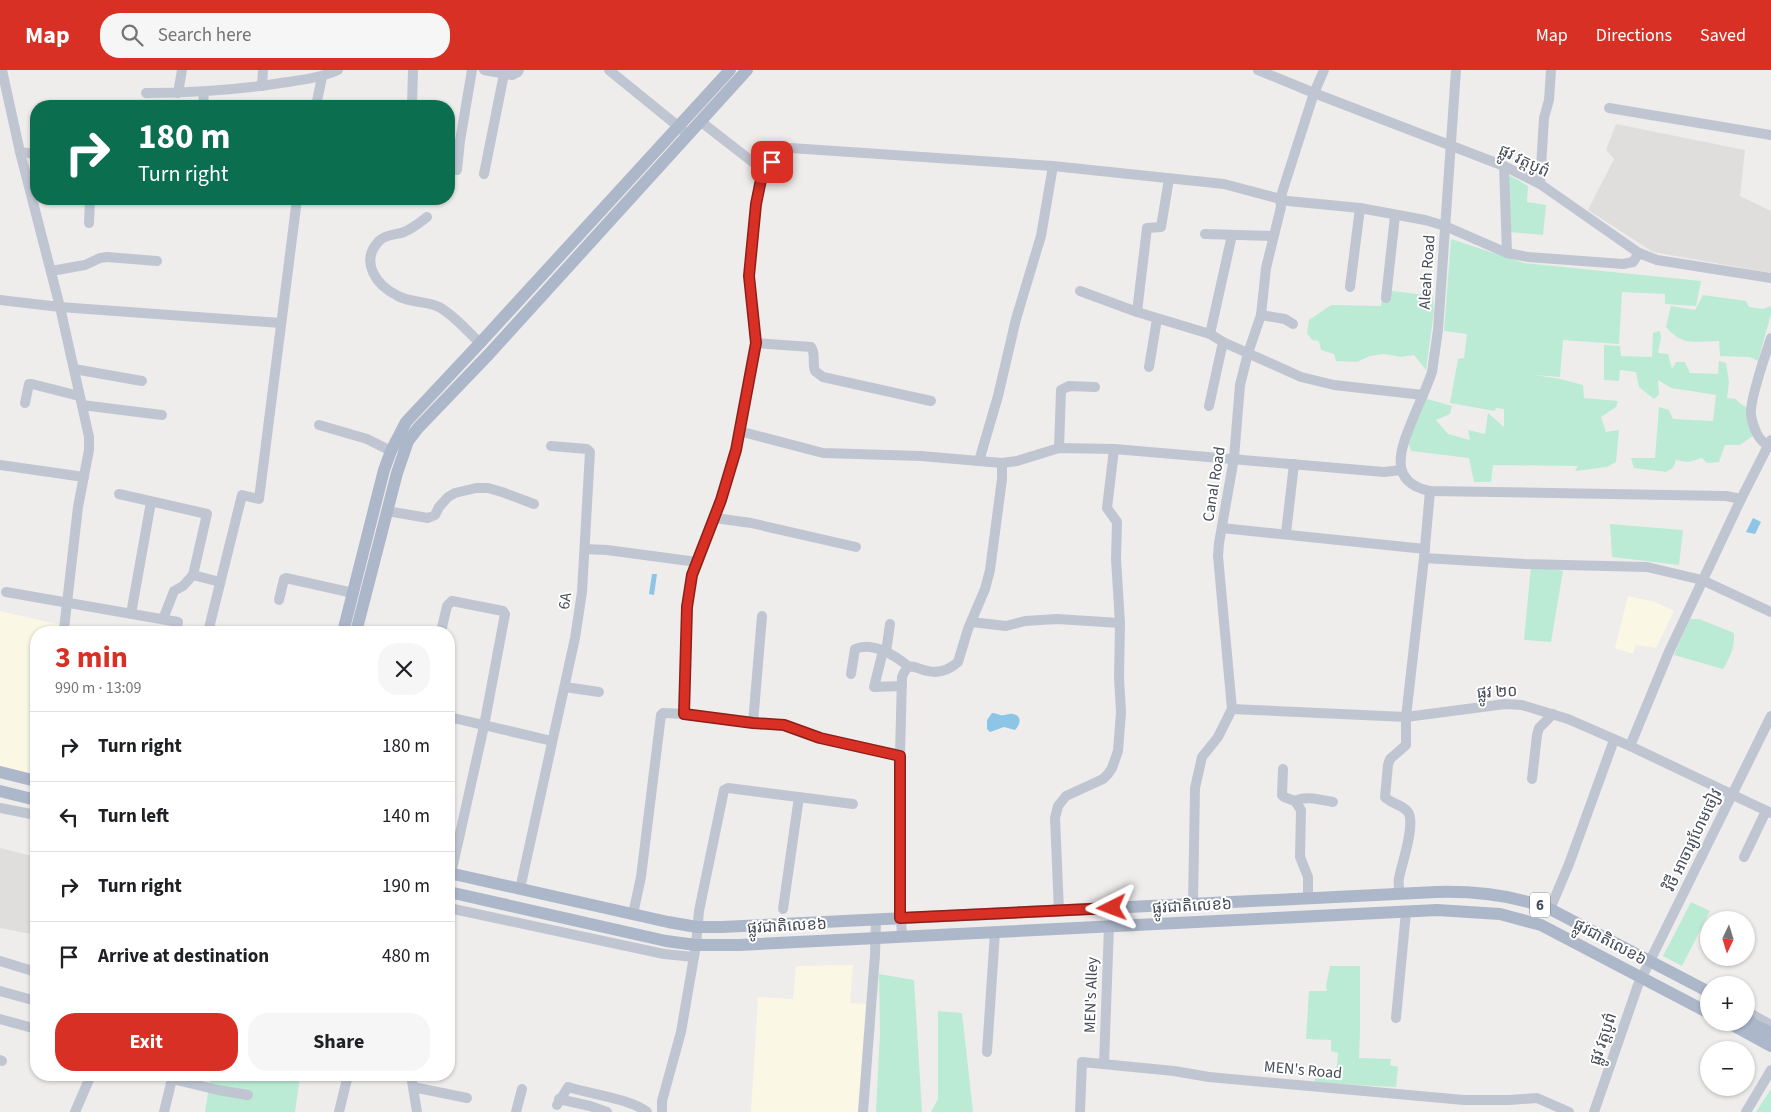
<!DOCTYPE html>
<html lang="en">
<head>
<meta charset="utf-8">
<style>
	:root { --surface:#fff; --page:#f6f6f6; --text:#202124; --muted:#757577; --line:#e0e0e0; --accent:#d93025 }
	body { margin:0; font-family:"Source Sans 3","Noto Sans Khmer",sans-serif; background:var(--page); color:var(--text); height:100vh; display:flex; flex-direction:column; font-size:19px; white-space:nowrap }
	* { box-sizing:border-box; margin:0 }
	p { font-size:16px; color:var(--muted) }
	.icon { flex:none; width:28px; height:28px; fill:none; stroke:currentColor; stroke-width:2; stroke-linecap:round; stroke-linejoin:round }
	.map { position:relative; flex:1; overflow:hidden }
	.side { position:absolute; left:30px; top:556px; width:425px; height:455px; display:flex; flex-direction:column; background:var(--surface); border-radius:20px; box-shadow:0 1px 4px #0004 }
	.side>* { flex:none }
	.top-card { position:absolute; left:30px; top:30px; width:425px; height:105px; border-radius:20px; box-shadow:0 1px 4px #0004; background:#0b6e4f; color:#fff; overflow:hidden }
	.needle { width:32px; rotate:184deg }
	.tools { position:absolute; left:1700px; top:841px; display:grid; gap:10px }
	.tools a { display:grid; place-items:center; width:55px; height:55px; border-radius:50%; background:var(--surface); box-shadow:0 1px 4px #0004; font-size:25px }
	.pin { position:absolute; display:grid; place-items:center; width:42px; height:42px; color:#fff; margin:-21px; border-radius:10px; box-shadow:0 2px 8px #0006 }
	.me { position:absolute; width:55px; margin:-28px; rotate:267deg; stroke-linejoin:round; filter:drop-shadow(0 0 4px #0008) }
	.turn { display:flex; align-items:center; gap:18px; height:105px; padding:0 25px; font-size:22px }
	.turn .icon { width:65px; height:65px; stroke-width:2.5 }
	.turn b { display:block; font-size:35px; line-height:42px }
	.round { display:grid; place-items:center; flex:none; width:52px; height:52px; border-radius:20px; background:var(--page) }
	.summary { display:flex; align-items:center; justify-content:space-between; height:85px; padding:0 25px }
	h1 { font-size:30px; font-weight:700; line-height:38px; color:var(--accent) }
	.action { display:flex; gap:10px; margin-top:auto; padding:10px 25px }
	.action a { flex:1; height:58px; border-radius:20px; background:var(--accent); color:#fff; font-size:20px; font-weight:700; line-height:58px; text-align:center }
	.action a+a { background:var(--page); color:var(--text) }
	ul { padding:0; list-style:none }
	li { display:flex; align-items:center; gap:15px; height:70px; padding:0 25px; border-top:1px solid var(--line) }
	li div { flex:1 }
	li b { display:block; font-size:19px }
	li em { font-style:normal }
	header { display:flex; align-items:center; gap:30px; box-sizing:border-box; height:70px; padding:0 25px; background:var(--accent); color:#fff }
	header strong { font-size:24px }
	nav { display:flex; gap:28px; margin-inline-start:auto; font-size:18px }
	.search { width:350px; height:45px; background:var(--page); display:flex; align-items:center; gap:12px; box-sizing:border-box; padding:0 18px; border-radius:20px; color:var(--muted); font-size:19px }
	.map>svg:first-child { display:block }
</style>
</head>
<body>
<header>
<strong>Map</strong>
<div class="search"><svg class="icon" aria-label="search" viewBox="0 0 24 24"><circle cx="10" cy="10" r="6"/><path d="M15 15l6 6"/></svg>Search here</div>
<nav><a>Map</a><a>Directions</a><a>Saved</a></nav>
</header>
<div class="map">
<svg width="1771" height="1042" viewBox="0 0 1771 1042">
	<rect width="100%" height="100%" fill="#efecec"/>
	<!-- commercial -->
	<g fill="#faf7e5">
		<polygon points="1628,526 1655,532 1674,541 1656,578 1636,575 1633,584 1615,578"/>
		<polygon points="0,541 92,562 36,562 36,710 0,702"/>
		<polygon points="853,895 850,933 868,934 860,1042 751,1042 758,927 793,929 796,896"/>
	</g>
	<!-- education -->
	<g fill="#e0dedd">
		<polygon points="1616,54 1745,80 1740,126 1771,141 1771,203 1653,182 1588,140 1614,89 1606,80"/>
		<polygon points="0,778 36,787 36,865 0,858"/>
	</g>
	<!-- green -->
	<g fill="#bcebd5">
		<polygon points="1511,106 1528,116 1527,132 1546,135 1543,165 1509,162 1506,109"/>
		<polygon points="1451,169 1524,193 1701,211 1696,236 1665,234 1665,224 1622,222 1619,274 1563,270 1560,307 1535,305 1560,309 1583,315 1584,328 1618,331 1616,337 1601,347 1606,362 1619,360 1616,392 1607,397 1575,401 1578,396 1493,395 1491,412 1474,412 1469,388 1411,381 1408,372 1424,328 1452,336 1450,344 1436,350 1448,364 1470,370 1468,360 1485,364 1488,343 1504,357 1504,339 1496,338 1495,341 1450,333 1458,289 1464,288 1467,264 1444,261"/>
		<polygon points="1382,218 1393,221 1433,226 1434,241 1426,300 1414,285 1401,287 1384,284 1370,286 1357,292 1336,291 1334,284 1321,280 1319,271 1312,270 1307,263 1309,250 1331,235 1381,236"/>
		<path d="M 1703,225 L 1746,231 L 1749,237 L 1763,239 L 1771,236 L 1771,244 L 1758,291 L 1750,287 L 1720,286 L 1719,271 C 1694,271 1683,277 1666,257 L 1671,236 L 1695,240 Z"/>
		<path d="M 1660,261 L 1661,267 L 1658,283 L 1668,284 L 1672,299 L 1676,292 L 1685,292 L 1690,303 L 1718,304 L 1719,291 L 1726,293 L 1729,312 L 1727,328 L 1736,329 C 1740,335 1746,336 1750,340 C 1756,346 1758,353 1761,360 L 1740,375 L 1725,375 L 1719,392 L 1707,393 L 1702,388 L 1688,392 L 1676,390 L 1673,398 L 1666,402 L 1634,398 L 1631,388 L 1655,388 L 1659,337 L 1669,340 L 1673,349 L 1713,351 L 1716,325 L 1671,318 L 1658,310 L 1659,324 L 1654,329 L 1639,317 L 1636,302 L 1620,300 L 1619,311 L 1604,310 L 1604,275 L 1620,276 L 1621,286 L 1652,287 L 1653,263 Z"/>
		<polygon points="1610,454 1683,460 1679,495 1612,487"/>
		<polygon points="1531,496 1563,501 1551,572 1524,570"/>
		<path d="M 1690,549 L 1699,549 L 1734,563 C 1735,576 1730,588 1723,599 L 1674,585 Z"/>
		<polygon points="1691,832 1710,841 1682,896 1663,886"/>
		<polygon points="1330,896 1360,896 1360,961 1359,988 1391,989 1390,995 1398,997 1396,1017 1315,1013 1313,995 1321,997 1321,1000 1336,1005 1338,983 1331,981 1331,970 1306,969 1309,921 1327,921 1326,916"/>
		<polygon points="879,904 914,910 922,1042 876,1042 880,963"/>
		<polygon points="938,941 962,943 973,1042 931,1042 938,1029"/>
		<polygon points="211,1005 289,1005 300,1007 295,1042 205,1042"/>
		<polygon points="1771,1019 1771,1042 1756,1042"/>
	</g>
	<!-- water -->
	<g fill="#8cc5e5">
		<polygon points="1753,448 1761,452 1755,464 1746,462"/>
		<polygon points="652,504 657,504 654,525 649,524"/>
		<path d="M 992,643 C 995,643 998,644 1000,645 C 1005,646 1009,643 1013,644 C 1023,646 1020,655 1015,660 L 1004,657 L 990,662 L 987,659 L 987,650 Z"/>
	</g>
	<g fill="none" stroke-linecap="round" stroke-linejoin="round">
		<!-- minor -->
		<g stroke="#c0c6d1" stroke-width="10">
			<polyline points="2,0 20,82 60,237 89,367 89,380 78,437 64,559"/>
			<polyline points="484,0 512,5 518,2 519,0"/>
			<polyline points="609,0 684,61"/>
			<polyline points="1258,0 1314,23 1504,96 1540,114 1639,183 1657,190 1771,208"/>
			<path d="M 1456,0 L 1438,260 L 1432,302 C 1427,317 1420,331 1414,346 C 1402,375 1385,412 1430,421 L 1726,426 L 1741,429"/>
			<polyline points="262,16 263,0"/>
			<path d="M 146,23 C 192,23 236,20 281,13 C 301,10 320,8 338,0"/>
			<polyline points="178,23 182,0"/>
			<polyline points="203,36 204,22"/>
			<polyline points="316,36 322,7"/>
			<polyline points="412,36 413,0"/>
			<polyline points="1609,38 1771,65"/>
			<polyline points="700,51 763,100"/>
			<polyline points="20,82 36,84"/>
			<polyline points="1504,96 1507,183"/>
			<polyline points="457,100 460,71 472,0"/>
			<polyline points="484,104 504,4"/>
			<polyline points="1540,114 1544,48 1549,30 1551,0"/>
			<path d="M 427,147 C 419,153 413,158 404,162 C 396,165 386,164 379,171 C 359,192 377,216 398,226 C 411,233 427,231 439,237 C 454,245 468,262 480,273"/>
			<polyline points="89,153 90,129"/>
			<polyline points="1205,164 1273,166"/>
			<polyline points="51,201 85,195 100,188 107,187 157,191"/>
			<polyline points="1350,217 1360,138"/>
			<polyline points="1080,221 1137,242 1210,264 1223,272 1301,307 1334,315 1423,325"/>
			<polyline points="1386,228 1395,146"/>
			<polyline points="0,230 60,237 281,253"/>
			<polyline points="1137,242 1147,158 1161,157 1169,109"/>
			<polyline points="1261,245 1285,249 1293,254"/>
			<polyline points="1210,264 1232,165"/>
			<path d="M 1771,268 C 1766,283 1749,331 1751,345 C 1753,358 1759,372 1771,377"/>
			<path d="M 756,273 L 811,277 C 816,283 812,293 815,301 L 823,307 L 931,331"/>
			<polyline points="1149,297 1157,249"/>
			<polyline points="74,299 142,311"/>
			<polyline points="25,333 29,314 32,314 79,326"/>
			<polyline points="82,335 162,345"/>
			<polyline points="1209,336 1223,272"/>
			<polyline points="319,355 367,369 391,381"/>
			<polyline points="739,361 823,383 921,386 1002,393 1017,391 1059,378 1114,379 1384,402 1401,400"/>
			<polyline points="1059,378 1061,320 1069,316 1095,317"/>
			<polyline points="979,391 998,326 1016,249 1041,166 1053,96"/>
			<polyline points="0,395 84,407"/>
			<polyline points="119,424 207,444 193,505"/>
			<polyline points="387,441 428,448 435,445 439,437 448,427 455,423 476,418 488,418 502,422 534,434"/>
			<polyline points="715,448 751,453 856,477"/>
			<polyline points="1222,458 1425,479"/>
			<polyline points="1286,463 1294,394"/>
			<polyline points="585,479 607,480 697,492"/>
			<polyline points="1424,488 1525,494 1647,497 1702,510 1771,542"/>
			<polyline points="6,522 178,552 176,562"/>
			<polyline points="279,530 284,509 286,508 353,523"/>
			<polyline points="131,544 151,432"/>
			<polyline points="163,549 174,521 183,516 193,505 220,512"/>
			<polyline points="971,552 1006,556 1025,551 1057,549 1120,553"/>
			<polyline points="208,562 242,425 259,429 297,129"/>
			<polyline points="441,562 447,536 452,531 503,541 505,544 484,656 451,804"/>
			<polyline points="883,581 874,617 902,616"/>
			<polyline points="886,582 890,554"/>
			<path d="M 851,604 L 855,579 C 873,571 896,586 909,597"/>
			<polyline points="565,617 599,622"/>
			<polyline points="1232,639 1406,647 1505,634 1522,635 1568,649 1630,676 1771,743"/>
			<polyline points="684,644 687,537 692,505 715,448 736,380 756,273 749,206 756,134 763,100 780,84 791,78 1053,96 1224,114 1288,131 1360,138 1425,150 1445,156 1507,183 1528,187 1623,194 1633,192 1639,183"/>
			<polyline points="449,647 552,671"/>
			<polyline points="753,653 762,546"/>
			<polyline points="1630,676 1668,584 1741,429 1771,370"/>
			<polyline points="1283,699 1282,725 1284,727 1295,731 1301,740 1300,787 1308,807 1308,829"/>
			<polyline points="1532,709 1537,665 1539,658 1553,644"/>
			<path d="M 1295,731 C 1306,725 1321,730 1333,732"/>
			<polyline points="0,738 36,745"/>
			<polyline points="1744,787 1766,741"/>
			<polyline points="520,819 575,568 582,522 590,382 587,379 551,376"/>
			<path d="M 1400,824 C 1399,819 1398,813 1399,808 C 1402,793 1416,754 1408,742 C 1402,734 1391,734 1385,727 L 1388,695 L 1390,689 L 1406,675 L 1406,647 L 1424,488 L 1430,421"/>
			<polyline points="1193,834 1195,718 1202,687 1218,667 1232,639 1218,486 1219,473 1234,388 1240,315 1248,283 1261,245 1266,198 1281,137 1280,129 1314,23 1324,0"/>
			<polyline points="449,838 664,884 694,887"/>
			<polyline points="783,839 799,727"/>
			<polyline points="1550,839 1569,794 1614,670"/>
			<polyline points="1059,841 1055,748 1058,736 1066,726 1103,709 1108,704 1112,698 1118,681 1121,642 1119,608 1120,553 1116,489 1117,452 1107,438 1114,379"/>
			<polyline points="633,844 641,807 661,645 663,643 684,644 753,653 784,655 820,668 900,685"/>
			<path d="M 902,867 L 900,827 L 900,685 L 902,607 C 909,589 915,599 928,601 C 940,604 950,599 958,592 L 968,559 L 985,519 L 990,500 L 1002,409 L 1002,393"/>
			<polyline points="0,891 36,902"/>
			<polyline points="0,921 36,931"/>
			<polyline points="1746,941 1771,955"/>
			<polyline points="1396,948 1406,842"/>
			<polyline points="0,949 36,959"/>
			<polyline points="987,982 995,862"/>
			<polyline points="0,990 2,991"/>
			<polyline points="1104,994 1109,856"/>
			<polyline points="411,1005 417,1042"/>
			<polyline points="172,1009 218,1020 248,1025"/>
			<polyline points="413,1017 467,1028"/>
			<polyline points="559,1029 590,1036 607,1042"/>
			<path d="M 557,1035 L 568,1017 C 590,1024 631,1029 647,1042"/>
			<polyline points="75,1042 91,1005"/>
			<polyline points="164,1042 173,1005"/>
			<polyline points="339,1042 348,1005"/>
			<polyline points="516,1042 522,1019"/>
			<polyline points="662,1042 662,1031 681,962 696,875 699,841 724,720 728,718 853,734"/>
			<polyline points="863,1042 875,885 876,850"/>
			<polyline points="1080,1042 1082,992 1174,1001 1209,1007 1464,1030 1509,1030 1537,1028 1569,1042"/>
			<polyline points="1594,1042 1638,915 1771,646"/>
			<polyline points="1746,1042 1771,1000"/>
		</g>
		<!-- major -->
		<g stroke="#adb7ca" stroke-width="12">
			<polyline points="343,562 384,400 391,381 406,352 480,273 730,0"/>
			<polyline points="356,562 397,403 408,371 418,358 489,284 747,0"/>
			<polyline points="0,702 36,711"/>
			<polyline points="0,721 36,730"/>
			<path d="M 449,803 L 668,852 L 697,857 L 722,857 L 1436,822 C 1475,821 1513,825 1550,839 L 1709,922"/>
			<polyline points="449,822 666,871 696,875 739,875 1437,840 1500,844 1541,855 1709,943"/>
			<polyline points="1746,947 1754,955 1771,963"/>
			<polyline points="1727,952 1771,976"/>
		</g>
	</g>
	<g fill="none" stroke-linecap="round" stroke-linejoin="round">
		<defs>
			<polyline id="route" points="772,92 763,100 756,134 749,206 756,273 736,380 721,430 692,505 687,537 684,644 753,653 784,655 820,668 900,686 900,848 1112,838"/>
		</defs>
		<!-- route casing -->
		<use href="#route" stroke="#8d1f18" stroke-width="12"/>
		<!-- route -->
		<use href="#route" stroke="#d93025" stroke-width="9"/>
	</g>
	<g text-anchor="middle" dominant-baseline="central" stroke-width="4" stroke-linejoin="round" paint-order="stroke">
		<!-- shield labels -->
		<rect fill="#fff" stroke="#7e828a" stroke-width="1" x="1530" y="822.5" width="20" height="25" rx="4"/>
		<g font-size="15" font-weight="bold" fill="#464d58">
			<text x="1540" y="835">6</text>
		</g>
		<!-- street labels -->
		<g font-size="16" fill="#464d58" stroke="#fff">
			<text transform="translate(1524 91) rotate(26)">ផ្លូវ វត្តបូព៌</text>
			<text transform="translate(1427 202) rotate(-86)">Aleah Road</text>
			<text transform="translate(1214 414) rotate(-81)">Canal Road</text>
			<text transform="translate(565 531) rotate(-82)">6A</text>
			<text transform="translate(1497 622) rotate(-3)">ផ្លូវ ២០</text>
			<text transform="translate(1693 770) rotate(-64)">វិថី អាចារ្យហែមចៀវ</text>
			<text transform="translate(1192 836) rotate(-3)">ផ្លូវជាតិលេខ៦</text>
			<text transform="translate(787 856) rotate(-3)">ផ្លូវជាតិលេខ៦</text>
			<text transform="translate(1610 872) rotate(28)">ផ្លូវជាតិលេខ៦</text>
			<text transform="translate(1091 925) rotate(-88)">MEN's Alley</text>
			<text transform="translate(1603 969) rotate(-71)">ផ្លូវ វត្តបូព៌</text>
			<text transform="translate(1303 1000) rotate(5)">MEN's Road</text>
		</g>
	</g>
</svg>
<div class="tools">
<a><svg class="needle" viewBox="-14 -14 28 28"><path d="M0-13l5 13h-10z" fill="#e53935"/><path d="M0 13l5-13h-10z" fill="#757577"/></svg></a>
<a>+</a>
<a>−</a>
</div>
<div class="pin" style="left:772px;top:92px;background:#d93025"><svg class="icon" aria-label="arrive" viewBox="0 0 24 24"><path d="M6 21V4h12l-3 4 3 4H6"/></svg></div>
<svg class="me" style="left:1112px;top:838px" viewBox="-20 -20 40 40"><path d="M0-17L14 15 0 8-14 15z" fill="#d93025" stroke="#fff" stroke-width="4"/></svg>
<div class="top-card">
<div class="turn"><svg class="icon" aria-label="right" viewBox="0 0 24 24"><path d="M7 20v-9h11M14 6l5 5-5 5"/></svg><div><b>180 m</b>Turn right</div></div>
</div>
<section class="side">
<div class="summary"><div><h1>3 min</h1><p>990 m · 13:09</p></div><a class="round"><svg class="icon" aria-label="close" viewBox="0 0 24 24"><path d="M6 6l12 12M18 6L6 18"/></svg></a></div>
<ul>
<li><svg class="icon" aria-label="right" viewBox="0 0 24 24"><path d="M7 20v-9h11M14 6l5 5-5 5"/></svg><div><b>Turn right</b></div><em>180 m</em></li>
<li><svg class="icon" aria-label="left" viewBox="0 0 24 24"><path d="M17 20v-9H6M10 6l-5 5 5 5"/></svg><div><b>Turn left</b></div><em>140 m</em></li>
<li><svg class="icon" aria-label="right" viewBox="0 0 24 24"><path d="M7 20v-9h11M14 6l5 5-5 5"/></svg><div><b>Turn right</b></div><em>190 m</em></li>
<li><svg class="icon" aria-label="arrive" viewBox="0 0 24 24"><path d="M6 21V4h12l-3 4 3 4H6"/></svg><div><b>Arrive at destination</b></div><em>480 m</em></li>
</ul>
<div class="action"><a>Exit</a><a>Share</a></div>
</section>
</div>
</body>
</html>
